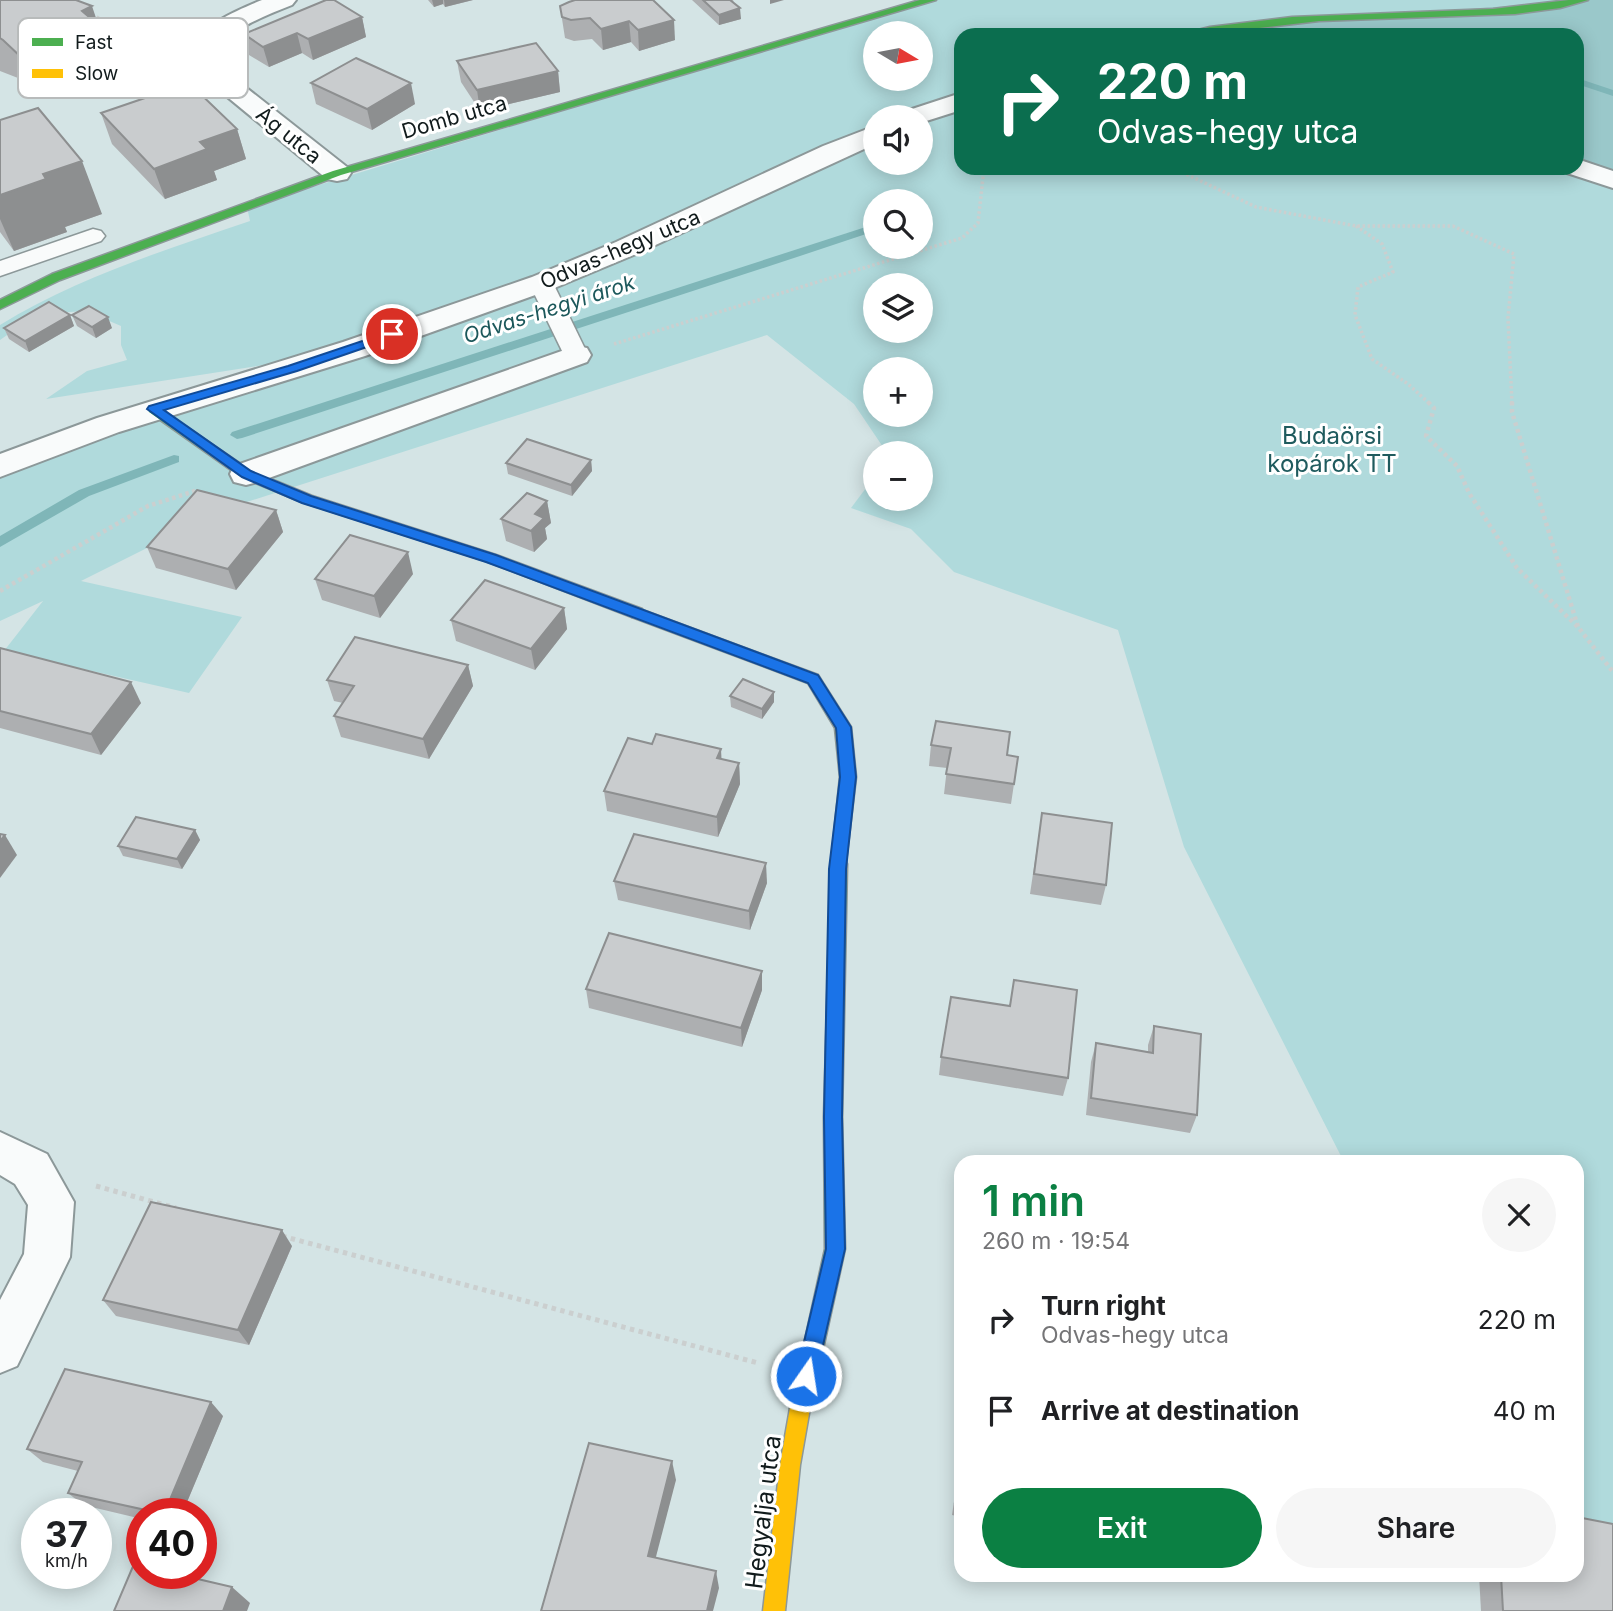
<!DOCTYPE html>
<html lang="en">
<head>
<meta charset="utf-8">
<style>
	:root { --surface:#fff; --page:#f6f6f6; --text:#202124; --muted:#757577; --accent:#0b8043 }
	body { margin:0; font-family:Inter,sans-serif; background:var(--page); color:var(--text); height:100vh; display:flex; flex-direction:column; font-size:26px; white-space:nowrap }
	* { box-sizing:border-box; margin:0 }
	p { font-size:23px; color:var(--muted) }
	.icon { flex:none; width:38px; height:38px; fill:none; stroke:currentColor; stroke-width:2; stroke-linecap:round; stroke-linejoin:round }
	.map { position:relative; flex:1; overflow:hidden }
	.drawer { position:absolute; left:954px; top:1155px; width:630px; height:427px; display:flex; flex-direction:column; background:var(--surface); border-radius:21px; box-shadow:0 4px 18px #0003 }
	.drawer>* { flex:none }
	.hud { position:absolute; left:954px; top:28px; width:630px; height:147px; border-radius:21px; box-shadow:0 4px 18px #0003; background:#0b6e4f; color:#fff; overflow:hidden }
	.needle { width:46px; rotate:100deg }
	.tools { position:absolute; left:863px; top:21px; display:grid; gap:14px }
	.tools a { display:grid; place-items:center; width:70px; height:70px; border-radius:50%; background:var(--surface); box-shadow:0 4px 18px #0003; font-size:35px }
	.speed { position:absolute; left:21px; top:1498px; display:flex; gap:14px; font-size:35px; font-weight:700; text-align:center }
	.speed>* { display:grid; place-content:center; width:91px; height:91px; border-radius:50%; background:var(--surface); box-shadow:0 4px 18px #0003; line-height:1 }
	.speed small { font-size:18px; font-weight:400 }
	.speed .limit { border:10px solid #d22; background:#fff; color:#111 }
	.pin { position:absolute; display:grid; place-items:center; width:60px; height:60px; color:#fff; margin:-30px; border:4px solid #fff; border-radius:50%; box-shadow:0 2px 7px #0007 }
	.me { position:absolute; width:77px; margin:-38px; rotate:13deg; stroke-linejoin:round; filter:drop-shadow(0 0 5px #0008) }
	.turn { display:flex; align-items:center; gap:24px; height:147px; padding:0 28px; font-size:32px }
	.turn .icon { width:91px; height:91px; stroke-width:2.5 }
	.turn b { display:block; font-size:49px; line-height:60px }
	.round { display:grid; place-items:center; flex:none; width:74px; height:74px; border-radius:37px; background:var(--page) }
	.head { display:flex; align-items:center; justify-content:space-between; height:119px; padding:0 28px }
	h1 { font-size:42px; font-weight:600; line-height:52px; color:var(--accent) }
	.button { display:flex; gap:14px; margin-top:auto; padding:14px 28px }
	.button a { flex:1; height:80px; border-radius:42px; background:var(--accent); color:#fff; font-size:28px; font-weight:600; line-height:80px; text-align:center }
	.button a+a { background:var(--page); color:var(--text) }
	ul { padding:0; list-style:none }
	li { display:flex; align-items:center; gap:21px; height:91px; padding:0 28px }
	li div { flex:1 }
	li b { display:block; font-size:26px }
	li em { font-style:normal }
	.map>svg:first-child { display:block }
</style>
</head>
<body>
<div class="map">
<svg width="1613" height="1611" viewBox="0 0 1613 1611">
	<rect width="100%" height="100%" fill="#d4e4e5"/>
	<!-- green -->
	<path fill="#b0dadc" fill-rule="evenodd" d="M 925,0 L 1583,0 L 1190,35 L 961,35 L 961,101 L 934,111 L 961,112 L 961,168 L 1577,168 L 1577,113 L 1613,113 L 1613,1595 L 1577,1503 L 1577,1162 L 1344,1162 L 1184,847 L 1118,630 L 954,572 L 911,529 L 851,508 L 875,476 L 875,499 L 920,499 L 920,453 L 882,453 L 883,447 L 854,404 L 767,335 L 225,509 L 81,581 L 242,617 L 189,693 L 4,651 L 43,601 L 0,621 L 0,466 L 290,361 L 46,399 L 87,371 L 127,360 L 121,345 L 121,326 L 86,311 L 37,314 L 0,340 L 0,325 C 76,278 165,250 250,221 L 247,207 ZM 875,33 L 920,33 L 920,79 L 875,79 ZM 875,117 L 920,117 L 920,163 L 875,163 ZM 875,201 L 920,201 L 920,247 L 875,247 ZM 875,285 L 920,285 L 920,331 L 875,331 ZM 875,369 L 920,369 L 920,415 L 875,415 Z"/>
	<!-- forest -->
	<polygon fill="#9ac8ca" points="1583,0 1613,0 1613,180 1577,167 1577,35 1183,35 1199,31"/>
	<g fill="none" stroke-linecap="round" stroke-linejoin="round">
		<!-- stream -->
		<g fill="#7fb6b8" fill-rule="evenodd">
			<polygon points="1577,78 1613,90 1613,96 1577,84"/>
			<polygon points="875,224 875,231 800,256 242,438 237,439 230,435 232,432"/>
			<polygon points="174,455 179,456 179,462 89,496 0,547 0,536 79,490"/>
		</g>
		<defs>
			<g id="lane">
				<polygon points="93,229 101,231 105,236 101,241 0,276 0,261"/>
				<polygon points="541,276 549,278 553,283 588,355 585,360 576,363 567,360 564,355 529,283 533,278"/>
			</g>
			<g id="street">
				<path d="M 262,0 L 296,0 L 292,5 C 264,16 232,29 211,51 L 211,60 L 347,167 L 351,173 L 347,179 L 337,181 L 327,179 L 186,63 L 186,50 C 203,25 235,11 262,0 Z"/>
				<polygon points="961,93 961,110 920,123 920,117 902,117 906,111"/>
				<polygon points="875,126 875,144 636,254 552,289 365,356 119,432 0,477 0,454 97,418 343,342 532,277 616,242 823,146"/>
				<polygon points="1577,159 1613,171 1613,188 1567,173 1564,168 1577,168"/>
				<polygon points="576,346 587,348 591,355 587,362 258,482 246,485 234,482 230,474 234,466"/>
				<polygon points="0,1132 47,1154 74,1202 70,1257 17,1366 0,1373 0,1300 24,1254 28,1205 15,1184 0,1175"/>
			</g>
			<g id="fast">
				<polygon points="920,0 936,0 341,175 60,280 0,309 0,300 52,274 333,171"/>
				<polygon points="1569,0 1588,0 1560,8 1515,14 1319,21 1199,35 1178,35 1210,27 1292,17 1493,9"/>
				<polygon points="154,405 251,471 312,496 496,555 642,609 644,613 637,618 632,617 486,561 302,502 241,477 149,412 148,409"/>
				<polygon points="839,857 845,859 847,864 842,1117 845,1249 810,1408 807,1415 800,1418 793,1415 790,1408 825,1249 824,1117 831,864 833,859"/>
			</g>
			<g id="slow">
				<polygon points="637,608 818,675 851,727 856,777 845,869 833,869 831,864 840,777 835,728 808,683 632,617 630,613"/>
				<polygon points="800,1398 807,1401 810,1408 800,1465 785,1611 763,1611 780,1465 790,1408 793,1401"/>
			</g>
		</defs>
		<!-- lane casing -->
		<use href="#lane" stroke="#8c9899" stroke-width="3"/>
		<!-- street casing -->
		<use href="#street" stroke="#8c9899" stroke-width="4"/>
		<!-- fast casing -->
		<use href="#fast" stroke="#8c9899" stroke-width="3"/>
		<!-- slow casing -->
		<use href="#slow" stroke="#8c9899" stroke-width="3"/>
		<!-- path-far2 -->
		<g stroke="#cbcfcf" stroke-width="3.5" stroke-dasharray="2.5 2.5" stroke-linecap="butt">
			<polyline points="92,15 161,45"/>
			<polyline points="1173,168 1256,207 1356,226 1453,226 1514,254 1508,318 1512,404"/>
			<polyline points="1356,226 1382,244 1393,272 1358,287 1355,315 1372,359 1408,384 1430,404"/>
			<polyline points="614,344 962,238 978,223 984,168"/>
		</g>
		<!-- path-far1 -->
		<g stroke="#cbcfcf" stroke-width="4.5" stroke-dasharray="3.5 3.5" stroke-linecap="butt">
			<polyline points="1428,402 1434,408 1426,436 1457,466 1469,493 1517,568 1578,627 1613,672"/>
			<polyline points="1512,402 1512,412 1578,627"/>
			<polyline points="0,591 148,506 198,490"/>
		</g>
		<!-- path -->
		<g stroke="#cbcfcf" stroke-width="5" stroke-dasharray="4.5 4.5" stroke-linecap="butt">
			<polyline points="96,1186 176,1208"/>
			<polyline points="282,1236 758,1363"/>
		</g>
		<!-- lane -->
		<use href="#lane" fill="#f9fbfb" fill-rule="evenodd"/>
		<!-- street -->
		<use href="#street" fill="#f9fbfb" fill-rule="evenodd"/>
		<!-- fast -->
		<use href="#fast" fill="#4caf50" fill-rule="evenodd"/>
		<!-- slow -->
		<use href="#slow" fill="#ffc107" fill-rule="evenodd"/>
	</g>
	<!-- wall -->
	<g fill="#adafb1">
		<polygon points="0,0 99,25 116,67 36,96 18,78 0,71"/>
		<polygon points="428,0 473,0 445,7 443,4 434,7"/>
		<polygon points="575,0 675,40 639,51 631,42 603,50 592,39 574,41 565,38 560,6"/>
		<polygon points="692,0 733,0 734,3 741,19 719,25"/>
		<polygon points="362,17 366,37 313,60 302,53 269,67 249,55 244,34"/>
		<polygon points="457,61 558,71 560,92 480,111 461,82"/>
		<polygon points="311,83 415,104 372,130 316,104"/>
		<polygon points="101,113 237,129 246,159 214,171 217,180 165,199 112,144"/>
		<polygon points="0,120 102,214 65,227 67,232 14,251 0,232"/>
		<polygon points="70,315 74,326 29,352 9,339 4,328"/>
		<polygon points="72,315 112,328 96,338 77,326"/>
		<polygon points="591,460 592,471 572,496 508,474 506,463"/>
		<polygon points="547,501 551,523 545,528 547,539 534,552 506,541 501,519"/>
		<polygon points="276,510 283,532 236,590 156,568 147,547"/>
		<polygon points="413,574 380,618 322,600 315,579"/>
		<polygon points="564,608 567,629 535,670 456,641 451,620"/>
		<polygon points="0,648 141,703 101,755 0,728"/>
		<polygon points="468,665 473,686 429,759 341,737 334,716 343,703 334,701 327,680"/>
		<polygon points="730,696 774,702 762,719 731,707"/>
		<polygon points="652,744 721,749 721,759 739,763 740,784 718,837 607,811 604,791"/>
		<polygon points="931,745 1018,757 1011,804 944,794 947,768 929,766"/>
		<polygon points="1042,813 1106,885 1101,905 1030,894"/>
		<polygon points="195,830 200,840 182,869 123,856 118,846"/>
		<polygon points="614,881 767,883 750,930 618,900"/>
		<polygon points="586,989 762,990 742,1047 589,1008"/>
		<polygon points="1154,1026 1197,1115 1190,1133 1086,1115 1091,1062 1096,1043 1148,1052 1148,1045"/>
		<polygon points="941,1057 1068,1078 1063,1096 939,1075"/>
		<polygon points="292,1246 249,1345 116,1316 103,1300"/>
		<polygon points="223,1416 182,1514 142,1514 142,1519 83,1505 68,1493 78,1471 43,1462 27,1449"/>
		<polygon points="961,1454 961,1517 952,1515"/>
		<polygon points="1479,1575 1577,1575 1613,1611 1481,1611"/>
	</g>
	<!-- shaded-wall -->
	<g fill="#8d8f90">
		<polygon points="432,0 443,0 443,4 434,7"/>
		<polygon points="444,0 473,0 445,7"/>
		<polygon points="770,0 784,0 770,4"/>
		<polygon points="92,6 100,30 103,29 116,67 36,96 21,57 82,11"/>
		<polygon points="740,8 741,19 719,25 719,15"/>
		<polygon points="362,17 366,37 313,60 308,39"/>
		<polygon points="674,20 675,40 639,51 638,30"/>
		<polygon points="629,21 631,42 603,50 601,29"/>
		<polygon points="297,33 302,53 269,67 263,47"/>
		<polygon points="558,71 560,92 480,111 477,90"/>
		<polygon points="411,83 415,104 372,130 367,109"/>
		<polygon points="237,129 246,159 214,171 217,180 165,199 154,169 200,142"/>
		<polygon points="82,161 102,214 65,227 67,232 14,251 0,219 0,195 43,174"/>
		<polygon points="70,315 74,326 29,352 25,341"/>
		<polygon points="108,317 112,328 96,338 92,327"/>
		<polygon points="591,460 592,471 572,496 571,485"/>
		<polygon points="547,501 551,523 545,528 547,539 534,552 531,531 535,514"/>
		<polygon points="276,510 283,532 236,590 228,569"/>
		<polygon points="408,552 413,574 380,618 374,596"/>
		<polygon points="564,608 567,629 535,670 531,649"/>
		<polygon points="468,665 473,686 429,759 423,739"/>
		<polygon points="131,682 141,703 101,755 91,734"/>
		<polygon points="774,692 774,702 762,719 762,709"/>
		<polygon points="721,749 722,769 717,758"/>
		<polygon points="739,763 740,784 718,837 717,817"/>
		<polygon points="195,830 200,840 182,869 177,859"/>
		<polygon points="5,835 17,855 0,878 0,841"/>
		<polygon points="766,863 767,883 750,930 749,911"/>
		<polygon points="762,971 762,990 742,1047 741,1028"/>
		<polygon points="282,1230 292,1246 249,1345 238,1330"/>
		<polygon points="211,1402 223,1416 182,1514 164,1514"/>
		<polygon points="672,1461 676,1480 652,1572 648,1556"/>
		<polygon points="716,1571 719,1588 713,1611 707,1611"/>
		<polygon points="232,1587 250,1603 247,1611 223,1611"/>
	</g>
	<!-- building -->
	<g fill="#c9ccce" stroke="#8d8f90" stroke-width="2">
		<polygon points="0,0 76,0 92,6 82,11 103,29 21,57 3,40 0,38"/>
		<polygon points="326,0 334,0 362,17 308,39 297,33 263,47 244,34"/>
		<polygon points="575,0 653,0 674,20 638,30 629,21 601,29 590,18 571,20 562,17 560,6 569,2"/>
		<polygon points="703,0 730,0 740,8 719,15"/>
		<polygon points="536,43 558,71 477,90 457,61"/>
		<polygon points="356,58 411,83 367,109 311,83"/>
		<polygon points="189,83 237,129 200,142 207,149 154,169 101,113"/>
		<polygon points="38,108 82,161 43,174 46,179 0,195 0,120"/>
		<polygon points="49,302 70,315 25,341 4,328"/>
		<polygon points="89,306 108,317 92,327 72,315"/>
		<polygon points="527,439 591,460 571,485 506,463"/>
		<polygon points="197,490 276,510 228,569 147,547"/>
		<polygon points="527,493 547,501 535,514 544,518 531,531 501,519"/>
		<polygon points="350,535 408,552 374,596 315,579"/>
		<polygon points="485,580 564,608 531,649 451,620"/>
		<polygon points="355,637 468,665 423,739 334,716 354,686 327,680"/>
		<polygon points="0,648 131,682 91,734 0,711"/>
		<polygon points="743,679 774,692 762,709 730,696"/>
		<polygon points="936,721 1010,732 1007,755 1018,757 1014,784 946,774 951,748 931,745"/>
		<polygon points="656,734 721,749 717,758 739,763 717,817 604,791 628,738 652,744"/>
		<polygon points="1042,813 1112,823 1106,885 1034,874"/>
		<polygon points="136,817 195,830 177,859 118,846"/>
		<polygon points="0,834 5,835 0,841"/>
		<polygon points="634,834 766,863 749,911 614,881"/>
		<polygon points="609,933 762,971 741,1028 586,989"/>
		<polygon points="1014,980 1077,990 1068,1078 941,1057 951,997 1010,1006"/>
		<polygon points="1154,1026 1201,1034 1197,1115 1091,1098 1096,1043 1153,1053"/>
		<polygon points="1108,1158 1131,1162 1107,1162"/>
		<polygon points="151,1202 282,1230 238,1330 103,1300"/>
		<polygon points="65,1369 211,1402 164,1514 68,1493 82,1462 27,1449"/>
		<polygon points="589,1443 672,1461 648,1556 716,1571 707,1611 541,1611"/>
		<polygon points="961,1462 961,1504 955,1503"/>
		<polygon points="1577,1517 1613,1524 1613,1611 1503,1611 1501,1575 1577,1575"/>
		<polygon points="134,1564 142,1566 142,1573 172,1573 232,1587 223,1611 114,1611"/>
	</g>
	<!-- route -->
	<polygon fill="#1a73e8" stroke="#114b97" stroke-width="2" points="392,331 396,332 396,337 297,371 164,410 251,471 311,496 496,555 818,675 851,727 856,777 846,869 842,1117 845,1249 816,1376 813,1383 806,1386 799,1383 796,1376 826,1249 824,1117 829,869 840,777 836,728 808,683 486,562 302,503 242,477 147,409 149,406 288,366"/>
	<g text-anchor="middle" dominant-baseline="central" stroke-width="6" stroke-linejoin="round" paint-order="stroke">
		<!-- far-street labels -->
		<g font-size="21" fill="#111b1c" stroke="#fff">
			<text transform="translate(454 117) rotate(-16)">Domb utca</text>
			<text transform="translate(289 135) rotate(39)">Ág utca</text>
			<text transform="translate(620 249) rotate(-23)">Odvas-hegy utca</text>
		</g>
		<!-- far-water labels -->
		<g font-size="21" font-style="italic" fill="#1c585b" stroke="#fff">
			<text transform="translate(549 309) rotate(-18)">Odvas-hegyi árok</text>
		</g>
		<!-- park labels -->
		<g font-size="24" fill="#1f5b5e" stroke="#fff">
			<text x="1332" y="435">Budaörsi<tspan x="1332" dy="28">kopárok TT</tspan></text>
		</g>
		<!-- street labels -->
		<g font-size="24" fill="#111b1c" stroke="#fff">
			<text transform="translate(763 1512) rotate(-83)">Hegyalja utca</text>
		</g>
	</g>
	<!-- legend -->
	<rect x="18" y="18" width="230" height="80" rx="10" fill="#fff" stroke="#b8bbbb" stroke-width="2"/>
	<rect x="32" y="38" width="31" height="8" fill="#4caf50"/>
	<rect x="32" y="69" width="31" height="9" fill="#ffc107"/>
	<g font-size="19" fill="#111b1c">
		<text x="75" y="49">Fast</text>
		<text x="75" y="80">Slow</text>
	</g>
</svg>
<div class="tools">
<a><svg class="needle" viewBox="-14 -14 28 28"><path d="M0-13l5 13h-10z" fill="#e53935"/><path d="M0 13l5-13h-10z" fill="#757577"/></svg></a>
<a><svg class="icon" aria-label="sound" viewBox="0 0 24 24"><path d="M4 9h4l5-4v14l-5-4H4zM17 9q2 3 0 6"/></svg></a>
<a><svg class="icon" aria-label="search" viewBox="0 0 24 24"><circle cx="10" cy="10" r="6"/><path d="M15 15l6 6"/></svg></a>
<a><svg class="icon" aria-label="layers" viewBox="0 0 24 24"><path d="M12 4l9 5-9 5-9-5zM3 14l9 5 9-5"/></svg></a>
<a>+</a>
<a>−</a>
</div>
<div class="speed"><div>37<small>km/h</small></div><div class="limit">40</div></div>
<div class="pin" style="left:392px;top:334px;background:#d93025"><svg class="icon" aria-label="arrive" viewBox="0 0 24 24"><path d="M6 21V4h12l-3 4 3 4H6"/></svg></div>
<svg class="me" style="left:806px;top:1376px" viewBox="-20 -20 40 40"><circle r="17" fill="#1a73e8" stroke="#fff" stroke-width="3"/><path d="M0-11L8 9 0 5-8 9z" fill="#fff"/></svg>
<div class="hud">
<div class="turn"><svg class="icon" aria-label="right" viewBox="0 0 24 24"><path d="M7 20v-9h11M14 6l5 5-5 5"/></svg><div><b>220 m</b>Odvas-hegy utca</div></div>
</div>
<section class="drawer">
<div class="head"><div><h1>1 min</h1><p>260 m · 19:54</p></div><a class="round"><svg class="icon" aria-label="close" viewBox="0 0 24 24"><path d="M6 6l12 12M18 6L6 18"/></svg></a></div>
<ul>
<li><svg class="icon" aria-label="right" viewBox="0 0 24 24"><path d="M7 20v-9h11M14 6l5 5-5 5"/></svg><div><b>Turn right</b><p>Odvas-hegy utca</p></div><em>220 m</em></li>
<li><svg class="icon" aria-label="arrive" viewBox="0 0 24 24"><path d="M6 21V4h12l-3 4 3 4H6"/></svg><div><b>Arrive at destination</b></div><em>40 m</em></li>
</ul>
<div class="button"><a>Exit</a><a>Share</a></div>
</section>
</div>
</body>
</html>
